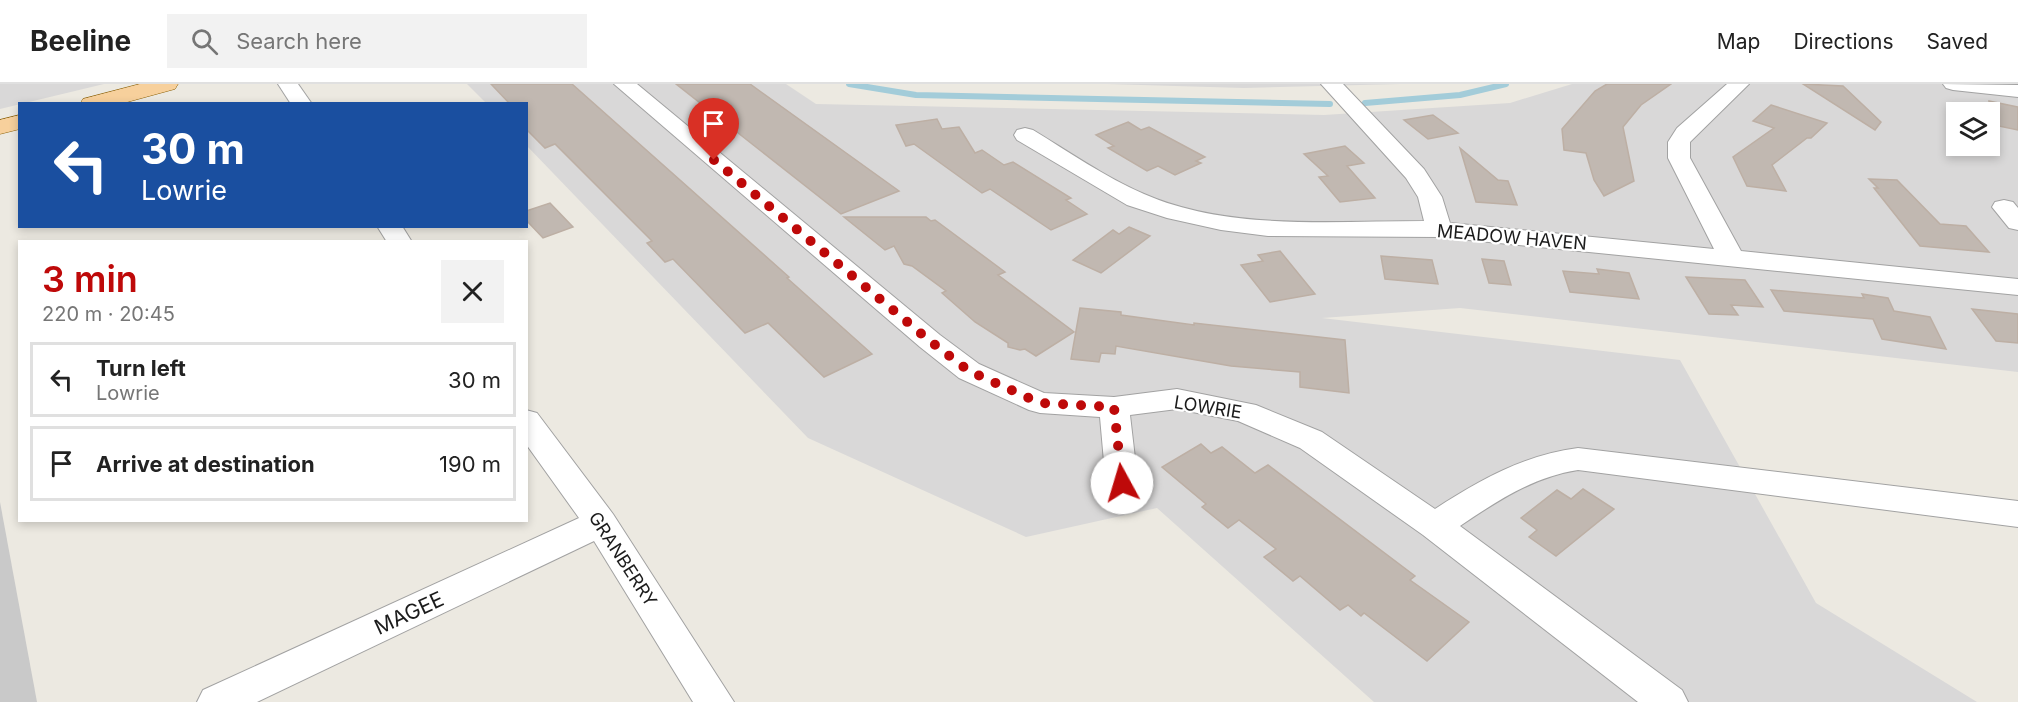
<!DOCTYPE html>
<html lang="en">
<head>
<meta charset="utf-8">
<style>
	:root { --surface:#fff; --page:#f2f2f2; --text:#222; --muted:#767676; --line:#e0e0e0; --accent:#be0909 }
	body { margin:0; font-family:Inter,sans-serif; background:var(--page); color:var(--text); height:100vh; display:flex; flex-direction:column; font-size:22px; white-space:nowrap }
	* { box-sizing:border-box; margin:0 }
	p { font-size:20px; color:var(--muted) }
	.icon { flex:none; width:33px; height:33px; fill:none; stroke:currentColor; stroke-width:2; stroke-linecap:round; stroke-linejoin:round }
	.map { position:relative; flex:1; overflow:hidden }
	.side { position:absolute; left:18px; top:156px; width:510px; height:282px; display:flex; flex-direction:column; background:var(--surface); border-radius:0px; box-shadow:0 3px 9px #0003 }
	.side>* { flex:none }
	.guide { position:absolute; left:18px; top:18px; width:510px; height:126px; border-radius:0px; box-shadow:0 3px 9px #0003; background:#1a4fa0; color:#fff; overflow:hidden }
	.fabs { position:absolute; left:1946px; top:18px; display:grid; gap:12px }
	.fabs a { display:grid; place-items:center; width:54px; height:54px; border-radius:0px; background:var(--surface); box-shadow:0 3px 9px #0003; font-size:30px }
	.pin { position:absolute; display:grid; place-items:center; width:51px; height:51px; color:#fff; margin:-62px -26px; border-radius:50% 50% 50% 0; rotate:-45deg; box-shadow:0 0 6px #0007 }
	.pin .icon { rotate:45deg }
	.me { position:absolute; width:66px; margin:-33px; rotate:354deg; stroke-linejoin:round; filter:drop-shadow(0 0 4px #0008) }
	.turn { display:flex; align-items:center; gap:21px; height:126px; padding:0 24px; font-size:27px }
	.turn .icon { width:78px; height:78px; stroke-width:2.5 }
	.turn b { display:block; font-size:42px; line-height:51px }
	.round { display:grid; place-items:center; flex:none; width:63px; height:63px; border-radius:0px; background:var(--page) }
	.head { display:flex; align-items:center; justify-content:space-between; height:102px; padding:0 24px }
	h1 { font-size:36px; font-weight:600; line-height:45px; color:var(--accent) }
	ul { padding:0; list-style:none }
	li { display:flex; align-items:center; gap:18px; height:75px; margin:0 12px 9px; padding:0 12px; border:3px solid var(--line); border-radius:0px }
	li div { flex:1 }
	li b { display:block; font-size:22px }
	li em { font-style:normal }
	header { display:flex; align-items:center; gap:36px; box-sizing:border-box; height:84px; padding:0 30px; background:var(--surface); border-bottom:2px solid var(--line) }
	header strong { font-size:28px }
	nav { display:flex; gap:33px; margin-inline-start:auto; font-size:21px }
	.search { width:420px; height:54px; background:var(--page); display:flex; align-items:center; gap:15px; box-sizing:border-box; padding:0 21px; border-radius:0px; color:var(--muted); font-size:22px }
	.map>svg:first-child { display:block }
</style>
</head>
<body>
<header>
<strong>Beeline</strong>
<div class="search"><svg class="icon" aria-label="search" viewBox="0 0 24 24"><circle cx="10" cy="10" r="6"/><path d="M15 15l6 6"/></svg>Search here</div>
<nav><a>Map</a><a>Directions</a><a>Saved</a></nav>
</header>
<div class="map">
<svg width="2018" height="618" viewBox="0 0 2018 618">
	<rect width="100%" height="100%" fill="#ece9e1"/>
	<!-- residential -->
	<g fill="#d9d8d8" fill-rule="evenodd">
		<polygon points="0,0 104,0 0,25"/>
		<path d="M 467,0 L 786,0 L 816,20 L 1324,31 L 1510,19 L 1572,0 L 2018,0 L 2018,288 L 1460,224 L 1322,234 L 1680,276 L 1816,519 L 1977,618 L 1374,618 L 1157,424 L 1026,453 L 808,354 L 527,62 L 526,20 L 486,19 ZM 1956,28 L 1989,28 L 1989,62 L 1956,62 Z"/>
		<polygon points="1107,0 1400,0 1244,4"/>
	</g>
	<!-- religious -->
	<polygon fill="#c9c9c9" points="0,418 37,618 0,618"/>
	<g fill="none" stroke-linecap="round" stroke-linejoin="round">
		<!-- stream -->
		<g stroke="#a3ccd9" stroke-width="6">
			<polyline points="849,0 916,11 1330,20"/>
			<polyline points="1365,19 1460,11 1506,0"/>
		</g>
	</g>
	<!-- building -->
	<g fill="#c1b8b1" stroke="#bdafa4" stroke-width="1.5">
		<polygon points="491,0 572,0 789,193 787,194 872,270 824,293 768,239 745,249 673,175 665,178 647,159 652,157 555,60 545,64 526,45 526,20 510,20"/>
		<polygon points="676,0 750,0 899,107 841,130"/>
		<polygon points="1607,0 1671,0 1641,21 1623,43 1634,97 1604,112 1594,96 1586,69 1564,66 1562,45 1595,7"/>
		<polygon points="1803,0 1843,2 1881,38 1875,46"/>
		<polygon points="1989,17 2018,23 2018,46 1989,40"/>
		<polygon points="1771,21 1827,39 1811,54 1807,54 1772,81 1786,107 1747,102 1733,73 1774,44 1753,37"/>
		<polygon points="1433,31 1458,49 1428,55 1404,36"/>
		<polygon points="937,35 942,45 959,43 975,69 982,66 1004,81 1013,78 1071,114 1066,116 1087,130 1051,146 990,105 982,109 914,60 906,62 896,41"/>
		<polygon points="1128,38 1141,46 1149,43 1205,73 1196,77 1201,79 1175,91 1158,82 1147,87 1108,64 1114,62 1096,51"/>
		<polygon points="1345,62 1364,79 1347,82 1375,114 1340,118 1319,93 1328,92 1304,70"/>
		<polygon points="1460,64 1498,96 1508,97 1517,121 1476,118"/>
		<polygon points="1869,95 1897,96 1940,140 1966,142 1989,168 1920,162 1874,104 1878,104"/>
		<polygon points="550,119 573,143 543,154 526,136 526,127"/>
		<polygon points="844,133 926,133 931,137 935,136 1005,188 998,191 1074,248 1036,272 1025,265 1020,266 1008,263 1008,259 975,238 942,209 946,207 912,182 904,180 894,162 885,166"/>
		<polygon points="1129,143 1150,152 1101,189 1073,176 1113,146 1119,150"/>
		<polygon points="1280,167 1315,210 1270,218 1241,181 1263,177 1258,171"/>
		<polygon points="1381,172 1432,176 1438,200 1385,195"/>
		<polygon points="1482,175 1504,177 1511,201 1489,199"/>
		<polygon points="1597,185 1629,189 1639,215 1570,208 1563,187 1599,190"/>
		<polygon points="1686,193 1745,196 1763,223 1731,221 1738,231 1709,230"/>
		<polygon points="1771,206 1864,214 1862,210 1888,214 1894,227 1930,233 1946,265 1882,255 1873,235 1784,227"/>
		<polygon points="1080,224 1121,228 1121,231 1194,241 1194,239 1345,256 1349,309 1300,303 1300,288 1231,282 1116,262 1115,270 1101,269 1099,278 1071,275"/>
		<polygon points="1972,225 2018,230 2018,259 1996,257"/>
		<polygon points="1201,360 1211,369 1222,363 1255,389 1268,381 1415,492 1410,496 1469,538 1427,577 1364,529 1361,532 1348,521 1340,526 1300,492 1293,497 1264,473 1276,465 1239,436 1228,444 1202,423 1206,420 1162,383"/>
		<polygon points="1583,405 1614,425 1556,472 1529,453 1537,446 1521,434 1557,406 1571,415"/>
	</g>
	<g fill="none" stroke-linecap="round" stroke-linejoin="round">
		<defs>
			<g id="minor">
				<polygon points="278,0 298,0 312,20 291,20"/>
				<path d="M 614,0 L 637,0 L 940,251 L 979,280 L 1044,309 L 1114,313 L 1177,305 L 1256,321 L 1322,348 L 1435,425 C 1480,396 1524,371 1578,364 L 2018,417 L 2018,443 L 1578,386 C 1533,393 1497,417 1460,442 L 1682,606 L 1688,618 L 1638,618 L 1423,451 L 1300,364 L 1238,337 L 1177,325 L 1130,331 L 1138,400 L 1134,408 L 1122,412 L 1110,408 L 1106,400 L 1100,333 L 1040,329 L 1029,326 L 959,294 L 920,263 Z"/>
				<path d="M 1321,0 L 1343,0 L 1424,85 L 1442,113 L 1450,139 L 1714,165 L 1668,74 L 1668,58 L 1677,44 L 1727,0 L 1749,0 L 1690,58 L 1690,74 L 1741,167 L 2018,195 L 2018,211 L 1439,153 L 1268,152 L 1221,146 L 1167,134 L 1127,121 L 1017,56 L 1014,51 L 1017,46 L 1025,44 L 1033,46 C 1069,68 1105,93 1144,110 C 1228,147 1335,137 1424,137 L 1418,113 L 1406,94 Z"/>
				<polygon points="1943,0 2018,1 2018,13 1953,6 1946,4"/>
				<polygon points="2004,116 2013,118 2018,124 2018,146 2009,144 1992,123 1995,118"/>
				<polygon points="377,142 402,142 412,158 387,158"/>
				<polygon points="526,326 537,329 613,430 734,618 693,618 594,457 257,618 197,618 203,606 579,434 526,360"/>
			</g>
			<g id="major">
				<polygon points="140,0 178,0 175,5 120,20 80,20 83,15"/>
				<polygon points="20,31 20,45 0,50 0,36"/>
			</g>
		</defs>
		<!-- minor casing -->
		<use href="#minor" stroke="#a2a2a2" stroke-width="2"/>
		<!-- major casing -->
		<use href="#major" stroke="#8c6006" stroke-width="1"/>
		<!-- minor -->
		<use href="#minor" fill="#fff" fill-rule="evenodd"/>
		<!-- major -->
		<use href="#major" fill="#f7d09c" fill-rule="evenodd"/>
	</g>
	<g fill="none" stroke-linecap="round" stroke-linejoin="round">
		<!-- route -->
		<polyline stroke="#be0909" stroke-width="10" stroke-dasharray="0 18" points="714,76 930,257 969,287 1040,319 1114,323 1122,399"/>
	</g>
	<g text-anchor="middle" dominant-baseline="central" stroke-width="4.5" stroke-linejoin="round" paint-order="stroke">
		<!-- street labels -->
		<g font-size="18" fill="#1b1b1b" stroke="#fff">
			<text transform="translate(1512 153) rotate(5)">MEADOW HAVEN</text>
			<text transform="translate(1208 323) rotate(9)">LOWRIE</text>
			<text transform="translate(623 475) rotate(57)">GRANBERRY</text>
		</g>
		<!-- near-street labels -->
		<g font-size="21" fill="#1b1b1b" stroke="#fff">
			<text transform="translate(409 529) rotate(-25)">MAGEE</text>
		</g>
	</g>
</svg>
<div class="fabs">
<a><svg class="icon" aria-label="layers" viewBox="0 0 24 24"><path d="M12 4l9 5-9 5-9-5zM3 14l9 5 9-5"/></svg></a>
</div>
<div class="pin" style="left:714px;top:76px;background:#d93025"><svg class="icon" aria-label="arrive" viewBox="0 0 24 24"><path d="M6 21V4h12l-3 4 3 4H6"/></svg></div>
<svg class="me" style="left:1122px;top:399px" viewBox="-20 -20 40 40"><circle r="19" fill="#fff"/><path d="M0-13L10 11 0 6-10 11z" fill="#be0909"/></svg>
<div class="guide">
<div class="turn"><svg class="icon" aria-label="left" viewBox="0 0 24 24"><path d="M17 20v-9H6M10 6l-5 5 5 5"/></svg><div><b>30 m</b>Lowrie</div></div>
</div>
<section class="side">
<div class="head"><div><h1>3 min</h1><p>220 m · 20:45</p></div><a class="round"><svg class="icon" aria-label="close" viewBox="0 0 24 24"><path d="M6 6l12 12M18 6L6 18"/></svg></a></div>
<ul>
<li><svg class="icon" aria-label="left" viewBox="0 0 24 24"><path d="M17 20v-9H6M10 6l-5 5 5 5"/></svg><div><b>Turn left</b><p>Lowrie</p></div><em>30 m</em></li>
<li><svg class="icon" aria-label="arrive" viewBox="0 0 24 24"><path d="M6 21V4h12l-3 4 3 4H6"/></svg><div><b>Arrive at destination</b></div><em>190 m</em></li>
</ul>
</section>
</div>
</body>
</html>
